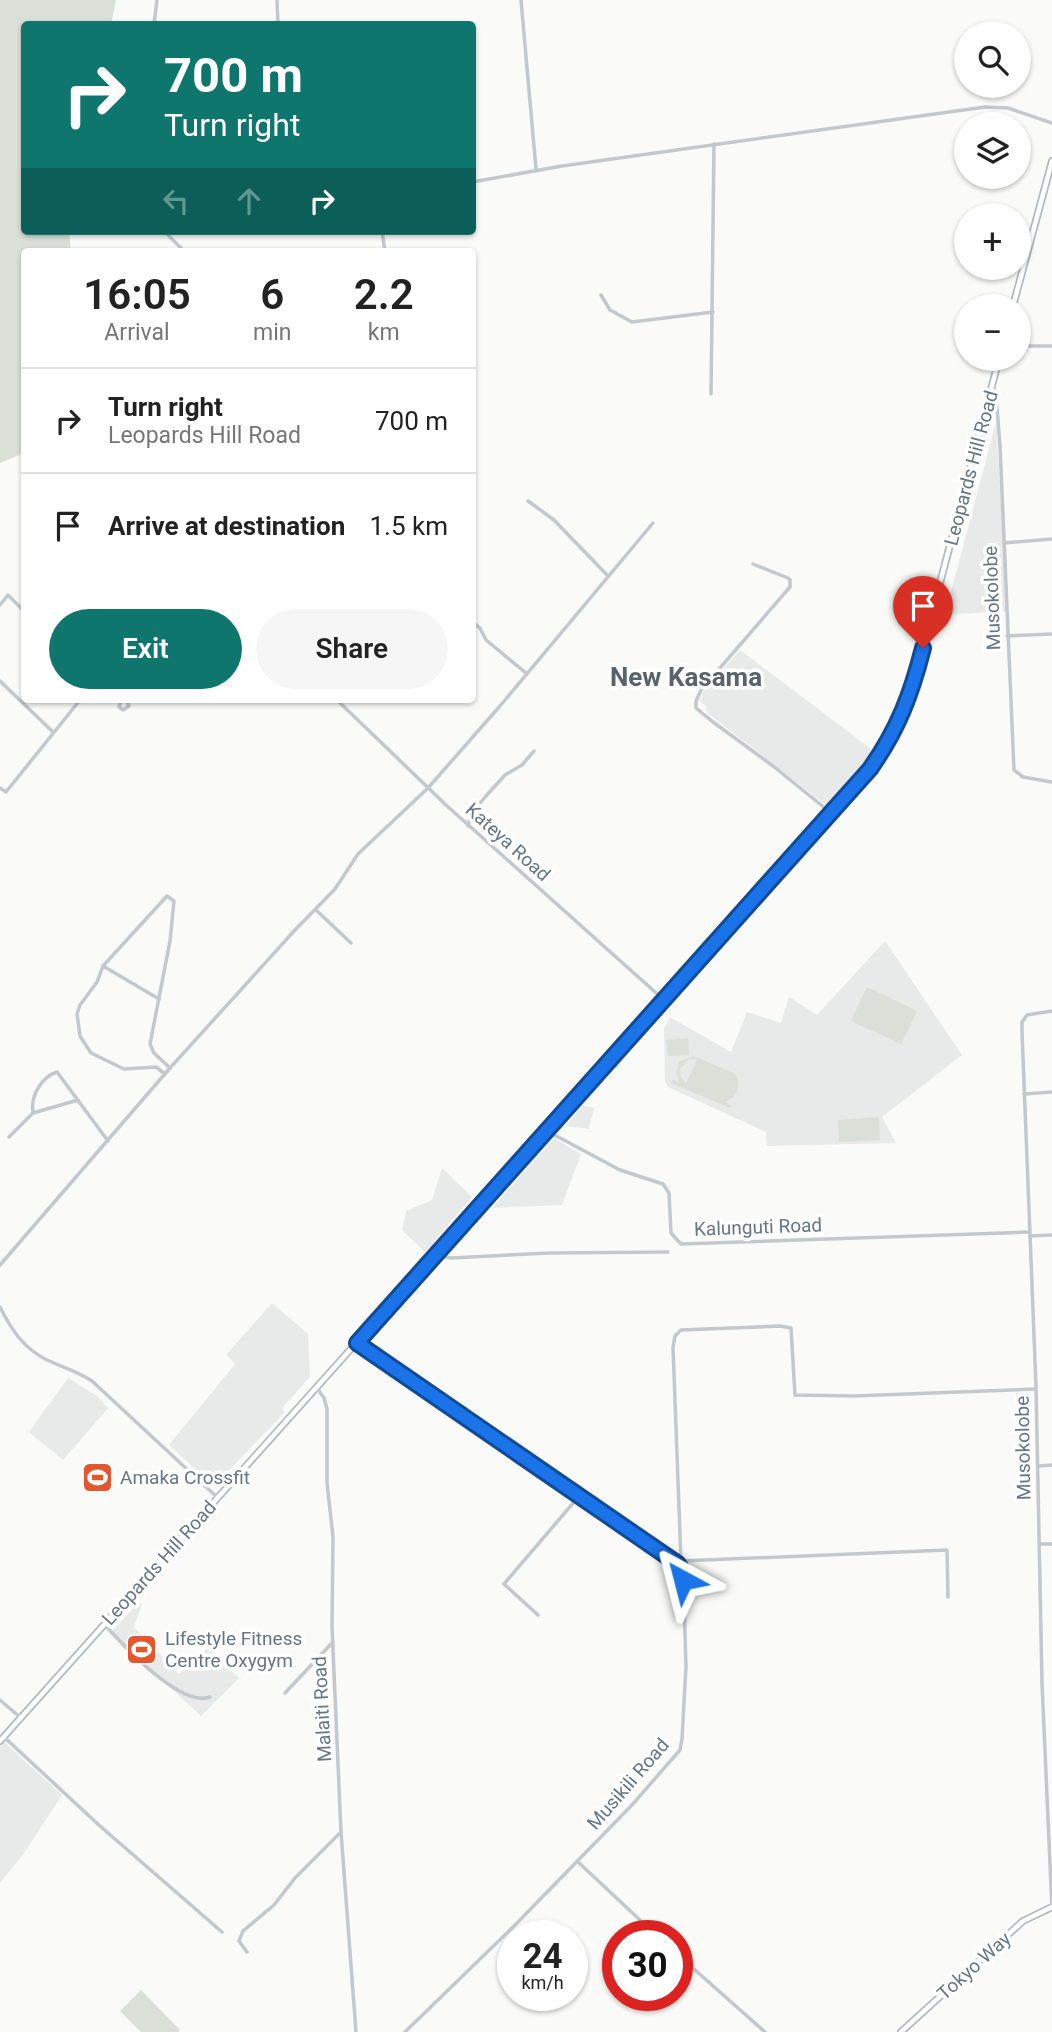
<!DOCTYPE html>
<html lang="en">
<head>
<meta charset="utf-8">
<style>
	:root { --surface:#fff; --page:#f6f6f6; --text:#222; --muted:#767676; --line:#e0e0e0; --accent:#0f766e }
	body { margin:0; font-family:Roboto,sans-serif; background:var(--page); color:var(--text); height:100vh; display:flex; flex-direction:column; font-size:26px; white-space:nowrap }
	* { box-sizing:border-box; margin:0 }
	p { font-size:23px; color:var(--muted) }
	.icon { flex:none; width:38px; height:38px; fill:none; stroke:currentColor; stroke-width:2; stroke-linecap:round; stroke-linejoin:round }
	.map { position:relative; flex:1; overflow:hidden }
	.drawer { position:absolute; left:21px; top:248px; width:455px; height:455px; display:flex; flex-direction:column; background:var(--surface); border-radius:7px; box-shadow:0 2px 5px #0004 }
	.drawer>* { flex:none }
	.hud { position:absolute; left:21px; top:21px; width:455px; height:214px; border-radius:7px; box-shadow:0 2px 5px #0004; background:#0f766e; color:#fff; overflow:hidden }
	.buttons { position:absolute; left:954px; top:21px; display:grid; gap:14px }
	.buttons a { display:grid; place-items:center; width:77px; height:77px; border-radius:50%; background:var(--surface); box-shadow:0 2px 5px #0004; font-size:35px }
	.speed { position:absolute; left:497px; top:1920px; display:flex; gap:14px; font-size:35px; font-weight:700; text-align:center }
	.speed>* { display:grid; place-content:center; width:91px; height:91px; border-radius:50%; background:var(--surface); box-shadow:0 2px 5px #0004; line-height:1 }
	.speed small { font-size:18px; font-weight:400 }
	.speed .limit { border:10px solid #d22; background:#fff; color:#111 }
	.pin { position:absolute; display:grid; place-items:center; width:60px; height:60px; color:#fff; margin:-72px -30px; border-radius:50% 50% 50% 0; rotate:-45deg; box-shadow:0 0 7px #0007 }
	.pin .icon { rotate:45deg }
	.me { position:absolute; width:77px; margin:-38px; rotate:322deg; stroke-linejoin:round; filter:drop-shadow(0 0 5px #0008) }
	.turn { display:flex; align-items:center; gap:24px; height:147px; padding:0 28px; font-size:32px }
	.turn .icon { width:91px; height:91px; stroke-width:2.5 }
	.turn b { display:block; font-size:49px; line-height:60px }
	.lanes { display:flex; align-items:center; height:66px; padding:0 28px; background:#0003; justify-content:center; gap:35px; direction:ltr }
	.lanes .off { opacity:.35 }
	.eta { display:flex; justify-content:space-evenly; align-items:center; height:119px; text-align:center }
	.eta b { font-size:42px; font-weight:600; line-height:49px }
	.primary-button { display:flex; gap:14px; margin-top:auto; padding:14px 28px }
	.primary-button a { flex:1; height:80px; border-radius:42px; background:var(--accent); color:#fff; font-size:28px; font-weight:600; line-height:80px; text-align:center }
	.primary-button a+a { background:var(--page); color:var(--text) }
	ul { padding:0; list-style:none }
	li { display:flex; align-items:center; gap:21px; height:105px; padding:0 28px; border-top:2px solid var(--line) }
	li div { flex:1 }
	li b { display:block; font-size:26px }
	li em { font-style:normal }
	.map>svg:first-child { display:block }
</style>
</head>
<body>
<div class="map">
<svg width="1052" height="2032" viewBox="0 0 1052 2032">
	<rect width="100%" height="100%" fill="#fafaf8"/>
	<!-- built -->
	<g fill="#e8e9e9">
		<polygon points="996,422 1007,611 945,615"/>
		<polygon points="740,650 874,751 827,806 706,712 707,707 700,701 702,693"/>
		<polygon points="885,941 962,1055 882,1117 896,1143 767,1146 766,1132 668,1087 665,1081 664,1029 670,1017 731,1052 747,1012 781,1023 789,997 817,1015"/>
		<polygon points="582,1105 594,1108 589,1129 566,1126"/>
		<polygon points="554,1138 581,1154 562,1205 492,1208"/>
		<polygon points="442,1168 472,1197 425,1252 402,1230 406,1211 432,1200"/>
		<polygon points="272,1303 308,1334 310,1377 282,1408 285,1412 214,1486 169,1445 235,1364 226,1355"/>
		<polygon points="68,1378 97,1396 108,1408 63,1460 29,1432"/>
		<polygon points="139,1602 142,1604 134,1627 179,1674 207,1649 239,1678 201,1716 111,1632"/>
		<polygon points="4,1742 62,1795 24,1853 0,1883 0,1748"/>
	</g>
	<!-- green -->
	<g fill="#dadfd7" fill-rule="evenodd">
		<polygon points="0,0 116,0 111,24 24,24 24,231 69,231 71,252 24,252 24,453 0,463"/>
		<polygon points="867,987 917,1011 901,1044 851,1021"/>
		<polygon points="688,1038 689,1055 668,1056 666,1040"/>
		<path d="M 694,1056 L 735,1074 C 742,1086 738,1097 725,1102 L 731,1106 L 730,1108 L 671,1083 L 673,1080 L 679,1082 L 676,1072 L 680,1061 ZM 689,1059 L 697,1060 L 686,1083 L 681,1077 L 680,1069 Z"/>
		<polygon points="879,1117 880,1140 839,1142 838,1120"/>
		<polygon points="141,1990 180,2030 178,2032 141,2032 120,2011"/>
	</g>
	<g fill="none" stroke-linecap="round" stroke-linejoin="round">
		<defs>
			<g id="secondary">
				<polyline points="1013,306 1052,161"/>
				<polyline points="0,1741 870,769 897,727 911,693 999,359"/>
				<polyline points="901,2032 1023,1921 1052,1907"/>
			</g>
		</defs>
		<!-- secondary casing -->
		<use href="#secondary" stroke="#b3babf" stroke-width="8"/>
		<!-- street -->
		<g stroke="#c3c8cc" stroke-width="3.5">
			<polyline points="277,0 278,24"/>
			<polyline points="521,0 536,169"/>
			<polyline points="154,24 157,0"/>
			<polyline points="472,182 562,166 985,107 1008,108 1052,123"/>
			<polyline points="164,231 185,252"/>
			<polyline points="382,231 385,252"/>
			<polyline points="601,295 610,310 632,322 713,312"/>
			<polyline points="1018,346 1052,346"/>
			<polyline points="992,385 996,394 1000,446 1014,770 1023,777 1052,782"/>
			<polyline points="711,394 714,144"/>
			<polyline points="528,501 554,520 608,576"/>
			<polyline points="1004,543 1052,539"/>
			<polyline points="753,564 788,578 790,580 790,587 701,690 696,701 696,708 713,722 773,766 831,813"/>
			<polyline points="0,605 8,595 24,611"/>
			<polyline points="472,622 480,628 486,640 526,673"/>
			<polyline points="1007,636 1052,634"/>
			<polyline points="0,681 53,732"/>
			<polyline points="121,700 119,707 123,710 129,706 126,700"/>
			<polyline points="337,700 446,805 664,1000"/>
			<polyline points="0,788 6,792 80,700"/>
			<polyline points="468,826 471,814 486,796 505,775 522,765 534,751"/>
			<polyline points="316,910 351,943"/>
			<polyline points="103,966 159,999"/>
			<polyline points="165,1074 156,1067 124,1069 91,1053 80,1036 77,1014 80,1005 97,982 103,966 167,896 174,901 170,941 150,1044 154,1053 170,1068"/>
			<polyline points="1024,1094 1052,1092"/>
			<path d="M 33,1113 C 30,1097 41,1077 57,1072 L 108,1141"/>
			<polyline points="547,1131 620,1170 663,1184 669,1193 671,1233 681,1244 1029,1232"/>
			<polyline points="9,1137 33,1113 78,1100"/>
			<polyline points="1030,1236 1052,1235"/>
			<polyline points="436,1255 451,1258 549,1253 668,1252"/>
			<polyline points="0,1265 170,1068 295,930 335,889 358,854 428,788 500,706 653,523"/>
			<path d="M 0,1307 C 11,1329 23,1348 47,1360 C 62,1367 77,1371 92,1381 L 218,1498"/>
			<polyline points="357,1343 678,1565 683,1572 686,1666 682,1739 680,1750 632,1805 515,1925 405,2032"/>
			<polyline points="317,1388 324,1398 327,1409 327,1483 333,1537 332,1627 341,1832 356,2032"/>
			<polyline points="1038,1466 1052,1465"/>
			<polyline points="1040,1544 1052,1544"/>
			<polyline points="681,1561 947,1550 948,1597"/>
			<polyline points="678,1565 681,1561 673,1347 675,1336 681,1330 780,1326 791,1328 795,1395 854,1396 1035,1389"/>
			<polyline points="538,1615 504,1584 580,1495"/>
			<path d="M 104,1624 C 123,1645 180,1708 210,1697"/>
			<polyline points="285,1693 333,1642"/>
			<polyline points="0,1700 21,1718"/>
			<polyline points="4,1737 100,1826 222,1932"/>
			<polyline points="577,1861 657,1936"/>
			<polyline points="1052,1909 1042,1683 1036,1386 1022,1032 1022,1022 1027,1015 1052,1011"/>
			<polyline points="247,1952 239,1941 243,1931 274,1905 295,1878 341,1832"/>
			<polyline points="677,1954 765,2032"/>
		</g>
		<!-- secondary -->
		<use href="#secondary" stroke="#fff" stroke-width="4.5"/>
	</g>
	<g fill="none" stroke-linecap="round" stroke-linejoin="round">
		<defs>
			<path id="route" d="M 683,1580 L 683,1572 L 678,1564 L 357,1343 L 870,769 C 898,729 911,695 923,648"/>
		</defs>
		<!-- route casing -->
		<use href="#route" stroke="#114b97" stroke-width="18"/>
		<!-- route -->
		<use href="#route" stroke="#1a73e8" stroke-width="12"/>
	</g>
	<!-- icons -->
	<defs>
		<symbol id="stadium-square" viewBox="-11 -11 22 22"><rect x="-9" y="-9" width="18" height="18" rx="4" fill="#e4572e" stroke="#fff"/><path d="M0-5a6.5 5 0 1 0 0 10a6.5 5 0 1 0 0-10ZM-3.5-1.8h7v3.6h-7Z" fill="#fff"/></symbol>
	</defs>
	<g fill-rule="evenodd">
		<use href="#stadium-square" x="80" y="1460" width="35" height="35"/>
		<use href="#stadium-square" x="124" y="1632" width="35" height="35"/>
	</g>
	<g text-anchor="middle" dominant-baseline="central" stroke-width="7" stroke-linejoin="round" paint-order="stroke">
		<!-- street labels -->
		<g font-size="19" fill="#657683" stroke="#fff">
			<text transform="translate(971 468) rotate(-75)">Leopards Hill Road</text>
			<text transform="translate(992 598) rotate(-92)">Musokolobe</text>
			<text transform="translate(508 842) rotate(42)">Kateya Road</text>
			<text transform="translate(758 1227) rotate(-2)">Kalunguti Road</text>
			<text transform="translate(1023 1448) rotate(-91)">Musokolobe</text>
			<text transform="translate(159 1563) rotate(-48)">Leopards Hill Road</text>
			<text transform="translate(322 1709) rotate(-93)">Malaiti Road</text>
			<text transform="translate(628 1784) rotate(-49)">Musikili Road</text>
			<text transform="translate(974 1966) rotate(-42)">Tokyo Way</text>
		</g>
		<!-- poi labels -->
		<g font-size="19" fill="#657683" stroke="#fff" text-anchor="start">
			<text x="120" y="1477">Amaka Crossfit</text>
			<text x="165" y="1638">Lifestyle Fitness<tspan x="165" dy="22">Centre Oxygym</tspan></text>
		</g>
		<!-- district labels -->
		<g font-size="26" font-weight="bold" fill="#57646e" stroke="#fff">
			<text x="686" y="677">New Kasama</text>
		</g>
	</g>
</svg>
<div class="buttons">
<a><svg class="icon" aria-label="search" viewBox="0 0 24 24"><circle cx="10" cy="10" r="6"/><path d="M15 15l6 6"/></svg></a>
<a><svg class="icon" aria-label="layers" viewBox="0 0 24 24"><path d="M12 4l9 5-9 5-9-5zM3 14l9 5 9-5"/></svg></a>
<a>+</a>
<a>−</a>
</div>
<div class="speed"><div>24<small>km/h</small></div><div class="limit">30</div></div>
<div class="pin" style="left:923px;top:648px;background:#d93025"><svg class="icon" aria-label="arrive" viewBox="0 0 24 24"><path d="M6 21V4h12l-3 4 3 4H6"/></svg></div>
<svg class="me" style="left:683px;top:1580px" viewBox="-20 -20 40 40"><path d="M0-17L14 15 0 8-14 15z" fill="#1a73e8" stroke="#fff" stroke-width="4"/></svg>
<div class="hud">
<div class="turn"><svg class="icon" aria-label="right" viewBox="0 0 24 24"><path d="M7 20v-9h11M14 6l5 5-5 5"/></svg><div><b>700 m</b>Turn right</div></div>
<div class="lanes"><svg class="icon off" aria-label="left" viewBox="0 0 24 24"><path d="M17 20v-9H6M10 6l-5 5 5 5"/></svg><svg class="icon off" aria-label="ahead" viewBox="0 0 24 24"><path d="M12 20V5M6 11l6-6 6 6"/></svg><svg class="icon" aria-label="right" viewBox="0 0 24 24"><path d="M7 20v-9h11M14 6l5 5-5 5"/></svg></div>
</div>
<section class="drawer">
<div class="eta">
<div><b>16:05</b><p>Arrival</p></div>
<div><b>6</b><p>min</p></div>
<div><b>2.2</b><p>km</p></div>
</div>
<ul>
<li><svg class="icon" aria-label="right" viewBox="0 0 24 24"><path d="M7 20v-9h11M14 6l5 5-5 5"/></svg><div><b>Turn right</b><p>Leopards Hill Road</p></div><em>700 m</em></li>
<li><svg class="icon" aria-label="arrive" viewBox="0 0 24 24"><path d="M6 21V4h12l-3 4 3 4H6"/></svg><div><b>Arrive at destination</b></div><em>1.5 km</em></li>
</ul>
<div class="primary-button"><a>Exit</a><a>Share</a></div>
</section>
</div>
</body>
</html>
